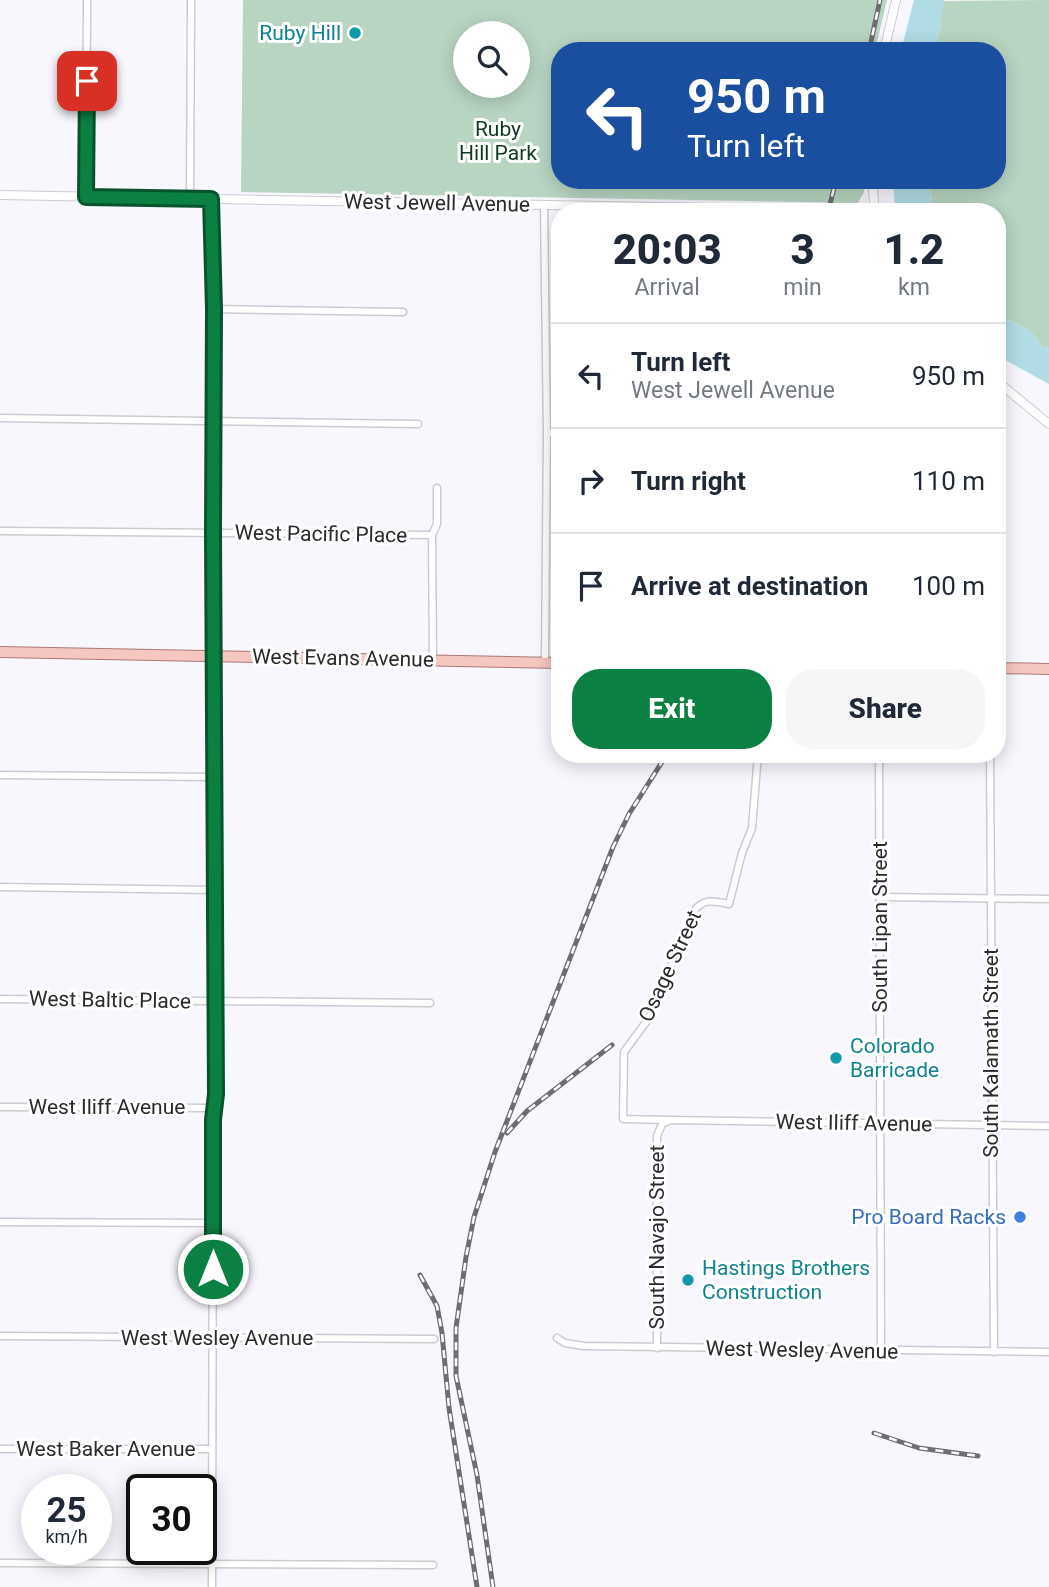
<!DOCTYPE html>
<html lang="en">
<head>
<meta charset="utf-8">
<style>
	:root { --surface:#fff; --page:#f6f6f7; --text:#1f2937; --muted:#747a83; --line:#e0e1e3; --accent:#0b8043 }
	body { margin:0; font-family:Roboto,sans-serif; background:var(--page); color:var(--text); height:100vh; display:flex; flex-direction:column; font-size:26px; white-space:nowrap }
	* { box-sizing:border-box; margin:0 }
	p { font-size:23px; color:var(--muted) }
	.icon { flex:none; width:38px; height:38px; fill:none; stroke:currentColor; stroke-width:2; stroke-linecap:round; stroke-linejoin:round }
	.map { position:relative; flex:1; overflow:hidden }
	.panel { position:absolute; left:551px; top:203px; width:455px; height:560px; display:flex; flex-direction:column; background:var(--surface); border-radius:28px; box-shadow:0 4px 18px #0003 }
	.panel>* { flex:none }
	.top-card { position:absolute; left:551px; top:42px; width:455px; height:147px; border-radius:28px; box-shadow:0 4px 18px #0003; background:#1a4fa0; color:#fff; overflow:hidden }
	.tools { position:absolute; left:453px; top:21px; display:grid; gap:14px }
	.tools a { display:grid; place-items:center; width:77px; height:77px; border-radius:50%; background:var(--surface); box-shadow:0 4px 18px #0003; font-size:35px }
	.speed { position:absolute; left:21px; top:1474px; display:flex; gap:14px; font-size:35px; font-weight:700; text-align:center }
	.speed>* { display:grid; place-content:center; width:91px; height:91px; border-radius:50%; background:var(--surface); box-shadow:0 4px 18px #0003; line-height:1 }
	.speed small { font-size:18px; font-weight:400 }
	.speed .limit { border:4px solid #111; border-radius:10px; background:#fff; color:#111 }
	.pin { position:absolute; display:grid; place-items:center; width:60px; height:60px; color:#fff; margin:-30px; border-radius:14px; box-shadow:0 4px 10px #0006 }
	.me { position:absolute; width:77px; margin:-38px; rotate:0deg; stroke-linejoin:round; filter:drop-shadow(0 0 5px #0008) }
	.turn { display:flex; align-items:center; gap:24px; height:147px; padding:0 21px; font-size:32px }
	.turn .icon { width:91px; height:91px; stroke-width:2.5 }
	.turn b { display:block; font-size:49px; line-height:60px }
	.eta { display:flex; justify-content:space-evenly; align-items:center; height:119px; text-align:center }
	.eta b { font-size:42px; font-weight:800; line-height:49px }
	.action { display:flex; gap:14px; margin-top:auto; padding:14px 21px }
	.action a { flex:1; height:80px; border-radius:28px; background:var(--accent); color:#fff; font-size:28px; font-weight:800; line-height:80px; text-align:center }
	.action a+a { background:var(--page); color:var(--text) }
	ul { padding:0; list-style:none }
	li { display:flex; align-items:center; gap:21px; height:105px; padding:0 21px; border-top:2px solid var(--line) }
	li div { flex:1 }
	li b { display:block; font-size:26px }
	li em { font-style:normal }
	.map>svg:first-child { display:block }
</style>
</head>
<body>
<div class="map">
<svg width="1049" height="1587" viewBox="0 0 1049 1587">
	<rect width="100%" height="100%" fill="#f9f7fe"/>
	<!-- green -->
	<g fill="#b8d5c2" fill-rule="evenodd">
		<path d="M 243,0 L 887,0 L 875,51 L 560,51 L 560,180 L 863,180 L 864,192 L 858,203 L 241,192 ZM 466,33 L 518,33 L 518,86 L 466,86 Z"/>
		<path d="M 1049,0 L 1049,347 L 1043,348 C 1032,329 1018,322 998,318 L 998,212 L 934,212 L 928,180 L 998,180 L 998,51 L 934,51 L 940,30 L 943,1 Z"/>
	</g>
	<!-- water -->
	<g fill="#b1dce5">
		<polygon points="914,0 944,0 940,30 934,51 901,51"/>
		<polygon points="893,180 928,180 934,212 895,212"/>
		<path d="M 998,318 C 1018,322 1032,329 1043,348 L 1049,347 L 1049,384 L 998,356 Z"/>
	</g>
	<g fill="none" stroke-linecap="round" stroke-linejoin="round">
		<defs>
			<g id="minor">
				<polyline points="86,197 87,0"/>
				<polyline points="190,198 191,0"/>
				<polyline points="211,199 214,309 213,533 216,1094 213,1120 212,1587"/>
				<polyline points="544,205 547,433 545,662"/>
				<polyline points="214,309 403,312"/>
				<polyline points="0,418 418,424"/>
				<polyline points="547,433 560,433"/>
				<polyline points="0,531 432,535"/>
				<polyline points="433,660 432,535 437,524 437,488"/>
				<polyline points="879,754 881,1351"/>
				<polyline points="990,754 994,1352"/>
				<polyline points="0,775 214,777"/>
				<polyline points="0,887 214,890"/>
				<polyline points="880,897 1049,899"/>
				<polyline points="0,999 430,1003"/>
				<polyline points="0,1107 214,1108"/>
				<path d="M 668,1120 L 623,1119 L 624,1052 L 649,1018 L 694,911 C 704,898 713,901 729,904 L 742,853 L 752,828 L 758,754"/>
				<polyline points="0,1222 213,1223"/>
				<polyline points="0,1336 434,1339"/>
				<polyline points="557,1338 565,1343 584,1346 1049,1352"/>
				<polyline points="657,1348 657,1136 662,1124 670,1120 1049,1126"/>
				<polyline points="0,1449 212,1449"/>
				<polyline points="0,1563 433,1565"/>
			</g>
			<g id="tertiary">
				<polyline points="884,51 896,0"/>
				<polyline points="872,180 875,212"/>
				<polyline points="0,195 875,211"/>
				<polyline points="998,382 1049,424"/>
			</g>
			<g id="primary">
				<polyline points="0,652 560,663"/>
				<polyline points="998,668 1049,669"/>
			</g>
		</defs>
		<!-- minor casing -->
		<use href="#minor" stroke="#cdcbd2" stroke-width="9"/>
		<!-- tertiary casing -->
		<use href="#tertiary" stroke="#cdcbd2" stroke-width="10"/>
		<!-- primary casing -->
		<use href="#primary" stroke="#ab7872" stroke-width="12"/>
		<!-- minor -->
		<use href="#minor" stroke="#fff" stroke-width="6"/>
		<!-- tertiary -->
		<use href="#tertiary" stroke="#fff" stroke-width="8"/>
		<!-- primary -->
		<use href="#primary" stroke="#f6c7c1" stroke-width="10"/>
		<defs>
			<g id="rail">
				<polyline points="869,51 880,0"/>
				<polyline points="828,212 836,180"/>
				<polyline points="507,1133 527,1111 612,1045"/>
				<polyline points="420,1275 437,1306 442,1333 449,1408 477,1587"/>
				<polyline points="874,1433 919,1448 978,1456"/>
				<polyline points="493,1587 477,1475 456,1376 456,1328 466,1257 474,1217 495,1152 613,847 629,814 667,754"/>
			</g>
		</defs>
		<!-- rail casing -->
		<use href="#rail" stroke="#6f6d72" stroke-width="5"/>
		<!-- rail -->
		<use href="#rail" stroke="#fff" stroke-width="2.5" stroke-dasharray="8" stroke-linecap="butt"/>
	</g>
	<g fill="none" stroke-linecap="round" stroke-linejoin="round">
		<defs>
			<polyline id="route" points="87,81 86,197 211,199 214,309 213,533 216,1094 213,1120 213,1269"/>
		</defs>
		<!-- route casing -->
		<use href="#route" stroke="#07532c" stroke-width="18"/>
		<!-- route -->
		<use href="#route" stroke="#0b8043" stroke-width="12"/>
	</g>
	<!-- markers -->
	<g fill="#0f9aa8" stroke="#fff" stroke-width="2.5">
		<circle cx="355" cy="33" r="7"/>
		<circle cx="836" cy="1058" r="7"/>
		<circle cx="688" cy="1280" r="7"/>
	</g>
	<circle fill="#3f7fe0" stroke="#fff" stroke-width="2.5" cx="1020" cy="1217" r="7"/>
	<g text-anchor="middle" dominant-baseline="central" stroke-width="6" stroke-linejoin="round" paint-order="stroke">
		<!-- culture labels -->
		<g font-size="21" fill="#0d838f" stroke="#fff" text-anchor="start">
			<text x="341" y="33" text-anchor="end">Ruby Hill</text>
			<text x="850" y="1046">Colorado<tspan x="850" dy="24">Barricade</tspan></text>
			<text x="702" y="1268">Hastings Brothers<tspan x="702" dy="24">Construction</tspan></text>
		</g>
		<!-- park labels -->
		<g font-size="21" fill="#0f3923" stroke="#fff">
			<text x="498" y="129">Ruby<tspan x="498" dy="24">Hill Park</tspan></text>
		</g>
		<!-- street labels -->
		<g font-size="21" fill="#2b2a2d" stroke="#fff">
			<text transform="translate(437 203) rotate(1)">West Jewell Avenue</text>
			<text transform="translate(321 534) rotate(1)">West Pacific Place</text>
			<text transform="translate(343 658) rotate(1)">West Evans Avenue</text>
			<text transform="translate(880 927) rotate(-90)">South Lipan Street</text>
			<text transform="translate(670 966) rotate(-65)">Osage Street</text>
			<text transform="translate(110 1000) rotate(1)">West Baltic Place</text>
			<text transform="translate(991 1053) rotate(-90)">South Kalamath Street</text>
			<text x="107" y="1107">West Iliff Avenue</text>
			<text transform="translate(854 1123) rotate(1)">West Iliff Avenue</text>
			<text transform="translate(657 1237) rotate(-90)">South Navajo Street</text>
			<text x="217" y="1338">West Wesley Avenue</text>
			<text transform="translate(802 1350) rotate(1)">West Wesley Avenue</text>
			<text x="106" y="1449">West Baker Avenue</text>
		</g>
		<!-- shop labels -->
		<g font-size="21" fill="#366cbe" stroke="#fff" text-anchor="end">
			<text x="1006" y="1217">Pro Board Racks</text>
		</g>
	</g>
</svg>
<div class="tools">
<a><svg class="icon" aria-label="search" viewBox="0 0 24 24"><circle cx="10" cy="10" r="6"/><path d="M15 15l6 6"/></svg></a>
</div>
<div class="speed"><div>25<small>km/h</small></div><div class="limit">30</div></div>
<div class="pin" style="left:87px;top:81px;background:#d93025"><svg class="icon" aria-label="arrive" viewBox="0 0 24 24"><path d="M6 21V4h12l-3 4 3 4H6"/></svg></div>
<svg class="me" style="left:213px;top:1269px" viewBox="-20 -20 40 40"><circle r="17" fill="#0b8043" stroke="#fff" stroke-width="3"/><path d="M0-11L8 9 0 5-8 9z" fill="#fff"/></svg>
<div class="top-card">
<div class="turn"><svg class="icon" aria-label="left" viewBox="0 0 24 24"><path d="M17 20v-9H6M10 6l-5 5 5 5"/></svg><div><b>950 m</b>Turn left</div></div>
</div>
<section class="panel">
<div class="eta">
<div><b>20:03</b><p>Arrival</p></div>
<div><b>3</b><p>min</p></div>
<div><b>1.2</b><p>km</p></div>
</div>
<ul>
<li><svg class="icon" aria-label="left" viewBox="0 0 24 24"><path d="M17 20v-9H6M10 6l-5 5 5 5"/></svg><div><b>Turn left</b><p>West Jewell Avenue</p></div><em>950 m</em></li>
<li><svg class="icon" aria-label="right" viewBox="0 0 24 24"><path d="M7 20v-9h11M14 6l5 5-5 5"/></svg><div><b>Turn right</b></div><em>110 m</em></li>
<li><svg class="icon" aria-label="arrive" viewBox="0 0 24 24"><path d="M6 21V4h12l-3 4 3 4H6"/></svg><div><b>Arrive at destination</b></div><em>100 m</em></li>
</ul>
<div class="action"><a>Exit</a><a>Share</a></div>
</section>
</div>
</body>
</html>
